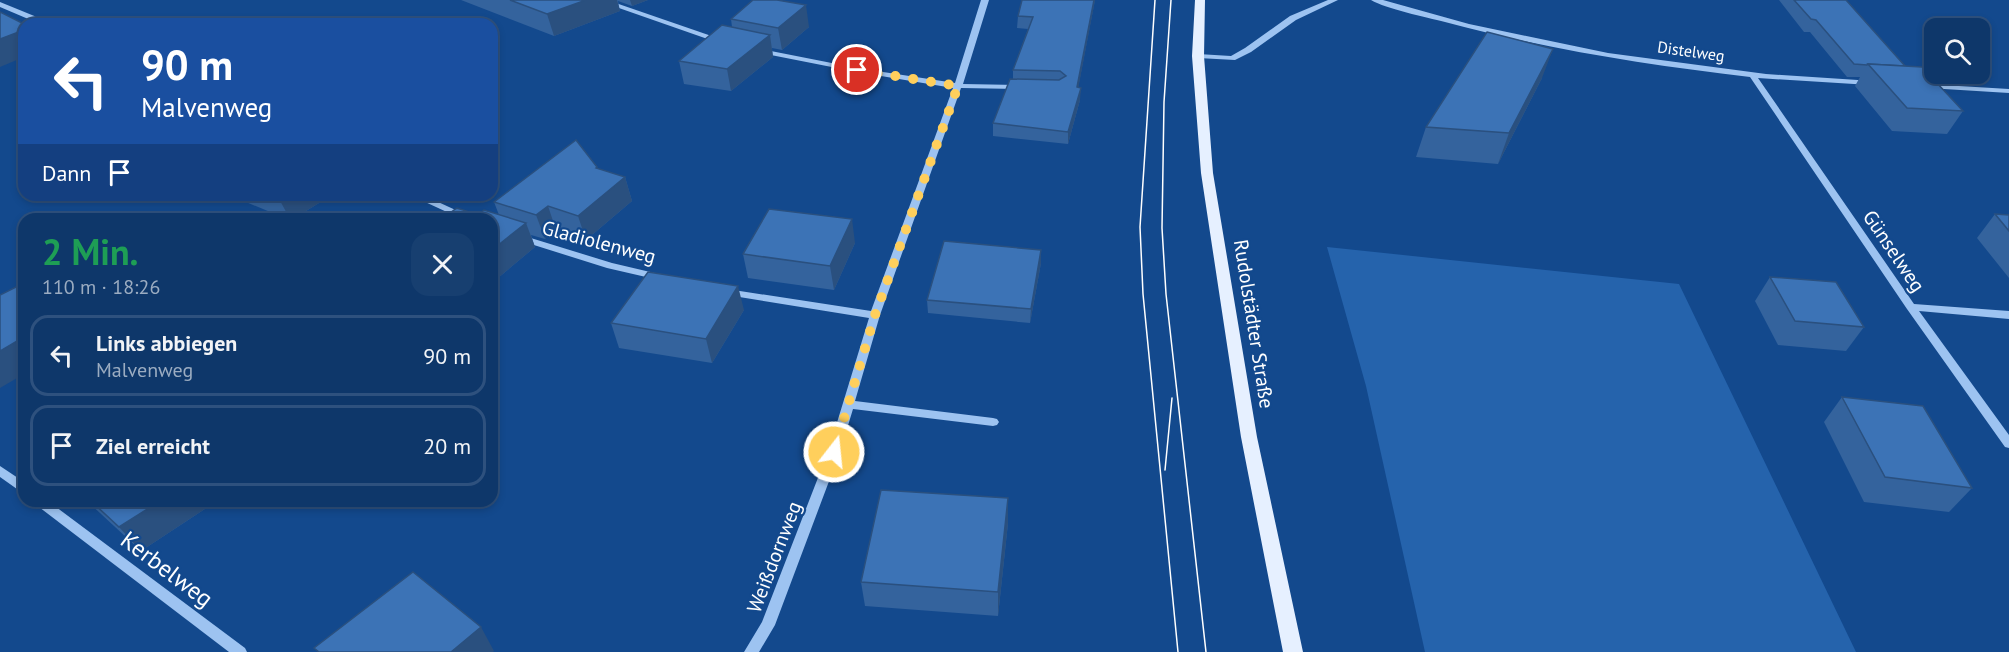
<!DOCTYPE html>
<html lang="de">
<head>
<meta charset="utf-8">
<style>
	:root { --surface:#0e376a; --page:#173f70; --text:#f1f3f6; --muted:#9bacc1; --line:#2e517e }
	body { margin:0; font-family:"PT Sans",sans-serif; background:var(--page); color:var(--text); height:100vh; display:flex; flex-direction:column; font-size:22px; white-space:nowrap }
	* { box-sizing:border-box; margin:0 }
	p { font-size:20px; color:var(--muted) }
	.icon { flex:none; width:33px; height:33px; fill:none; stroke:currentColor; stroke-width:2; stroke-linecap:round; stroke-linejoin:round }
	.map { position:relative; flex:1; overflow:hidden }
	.panel { position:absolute; left:18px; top:213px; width:480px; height:294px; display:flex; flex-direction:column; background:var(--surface); border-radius:18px; box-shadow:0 3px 9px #0003,0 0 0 2px var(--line) }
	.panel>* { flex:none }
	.top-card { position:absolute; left:18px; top:18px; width:480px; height:183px; border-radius:18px; box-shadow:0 3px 9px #0003,0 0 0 2px var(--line); background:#1a4fa0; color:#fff; overflow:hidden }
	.buttons { position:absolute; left:1924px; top:18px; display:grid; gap:12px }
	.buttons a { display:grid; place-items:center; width:66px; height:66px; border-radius:12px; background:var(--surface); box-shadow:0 3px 9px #0003,0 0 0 2px var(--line); font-size:30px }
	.pin { position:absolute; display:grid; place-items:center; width:51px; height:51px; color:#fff; margin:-26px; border:3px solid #fff; border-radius:50%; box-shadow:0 2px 6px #0007 }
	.me { position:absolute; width:66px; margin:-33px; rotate:16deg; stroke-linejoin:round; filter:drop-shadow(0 0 4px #0008) }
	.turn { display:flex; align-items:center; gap:21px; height:126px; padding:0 24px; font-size:27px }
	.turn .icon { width:78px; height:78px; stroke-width:2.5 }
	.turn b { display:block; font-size:42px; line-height:51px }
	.then { display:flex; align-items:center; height:57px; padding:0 24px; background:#0003; gap:12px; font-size:22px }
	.round { display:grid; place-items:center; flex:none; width:63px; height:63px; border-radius:18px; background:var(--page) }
	.headline { display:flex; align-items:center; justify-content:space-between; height:102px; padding:0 24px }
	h1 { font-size:36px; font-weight:800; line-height:45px; color:#1e9e55 }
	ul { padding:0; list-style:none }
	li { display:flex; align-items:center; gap:18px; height:81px; margin:0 12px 9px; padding:0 12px; border:3px solid var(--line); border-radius:18px }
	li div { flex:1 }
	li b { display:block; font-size:22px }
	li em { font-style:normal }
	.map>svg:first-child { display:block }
</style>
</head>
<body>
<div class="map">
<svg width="2009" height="652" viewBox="0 0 2009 652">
	<rect width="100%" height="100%" fill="#13498d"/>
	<!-- green -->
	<polygon fill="#2563ac" points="1327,247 1679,284 1856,652 1425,652 1366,386"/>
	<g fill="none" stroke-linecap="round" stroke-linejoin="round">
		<!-- minor -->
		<g fill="#9dc3f1" fill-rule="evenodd">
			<polygon points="596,0 607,0 726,41 719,43"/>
			<polygon points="981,0 989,0 963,84 1021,85 1025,87 1021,89 961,88 880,315 855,401 993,418 997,419 999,422 997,425 993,426 853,409 840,452 775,625 759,652 744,652 762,622 828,452 869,318 727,295 722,292 727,289 871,311 953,88 857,72 761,53 757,51 761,49 857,68 955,83"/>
			<polygon points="1328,0 1338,0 1296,20 1251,52 1235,60 1198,58 1194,56 1198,54 1231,56 1245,48 1290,16"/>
			<path d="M 1371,0 L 1383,0 L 1469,24 L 1608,53 L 1766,74 L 1873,81 L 1874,83 L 1870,85 L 1758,78 L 1914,304 L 2009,311 L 2009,319 L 1919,311 L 2009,435 L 2009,448 L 2005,447 L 1907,309 L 1750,77 C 1647,65 1545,49 1445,22 C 1426,17 1386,9 1371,0 Z"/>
			<polygon points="0,2 49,22 50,24 40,24 0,7"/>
			<polygon points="1925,84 2009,89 2009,93 1928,88 1925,88"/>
			<polygon points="410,195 423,195 475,219 462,219"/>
			<polygon points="521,235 612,263 663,275 664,277 659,280 607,268 518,240 516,238 518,236"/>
			<polygon points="0,466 24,482 24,494 0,477"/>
			<polygon points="33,501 48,501 245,648 247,652 229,652 35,504"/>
		</g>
		<!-- major -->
		<polygon fill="#e6f0ff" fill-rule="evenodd" points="1195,0 1205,0 1204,56 1213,173 1257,437 1303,652 1283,652 1241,437 1201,173 1192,56"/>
		<!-- tram -->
		<g stroke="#fff" stroke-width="1.5">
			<polyline points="1155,0 1140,227 1143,294 1178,652"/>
			<polyline points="1171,0 1164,102 1162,228 1166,294 1206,652"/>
			<polyline points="1165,470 1172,398"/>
		</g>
	</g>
	<!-- wall -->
	<g fill="#34639d">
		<polygon points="461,0 648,0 632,6 618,1 620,11 554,36"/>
		<polygon points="1022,0 1095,0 1078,88 1080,100 1068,144 993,136 993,123 1013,79 1013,70 1028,29 1017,28 1018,16"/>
		<polygon points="1779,0 1846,0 1905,66 1963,111 1947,134 1892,131 1855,86 1860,77 1847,77 1810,32 1804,32"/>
		<polygon points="731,19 809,27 782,50 772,48 773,57 731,91 684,84 679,61 732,27"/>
		<polygon points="1542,78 1498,164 1416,157 1426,127"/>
		<polygon points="598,169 625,177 632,201 586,240 556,230 545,239 531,235 535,247 492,283 492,219 478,215 499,215 494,202"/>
		<polygon points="238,195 332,195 293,219 287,219 241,200"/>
		<polygon points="1995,214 2009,215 2009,278 1977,238"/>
		<polygon points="855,243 834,290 748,278 743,254"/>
		<polygon points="1041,263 1030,323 928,313 927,300"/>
		<polygon points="1770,277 1864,327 1846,351 1778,345 1755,301"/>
		<polygon points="744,310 712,363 619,348 611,323"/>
		<polygon points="1842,397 1972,488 1949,512 1864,502 1824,422"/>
		<polygon points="1008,498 1008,523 998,616 865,606 861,582"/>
		<polygon points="87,501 217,501 141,551"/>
	</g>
	<!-- shaded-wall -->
	<g fill="#2a507f">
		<polygon points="586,0 617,0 620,11 554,36 547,14"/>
		<polygon points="630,0 648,0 632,6"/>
		<polygon points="1094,0 1095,0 1076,100 1077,87"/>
		<polygon points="806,5 809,27 782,50 778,28"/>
		<polygon points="24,30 24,57 0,67 0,39"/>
		<polygon points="770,35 773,57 731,91 727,69"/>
		<polygon points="1553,49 1542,78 1498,164 1509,133"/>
		<polygon points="1081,88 1080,100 1068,144 1068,132"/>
		<polygon points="625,177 632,201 586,240 578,216"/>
		<polygon points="280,195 332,195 293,219 290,219 278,197"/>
		<polygon points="548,206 556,230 545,239 536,215"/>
		<polygon points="852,219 855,243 834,290 830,266"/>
		<polygon points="526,223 535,247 492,283 492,250"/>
		<polygon points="1041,250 1041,263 1030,323 1031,309"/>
		<polygon points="738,286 744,310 712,363 706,339"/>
		<polygon points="24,337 24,374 0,388 0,351"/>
		<polygon points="1008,498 1008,523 998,616 998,592"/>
		<polygon points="160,501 217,501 141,551 119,527"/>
		<polygon points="481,627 494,651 493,652 451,652"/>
	</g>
	<!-- building -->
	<g fill="#3c73b6" stroke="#2a507f" stroke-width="1.5">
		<polygon points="510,0 586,0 547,14"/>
		<polygon points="753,0 777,0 806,5 778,28 731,19"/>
		<polygon points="1022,0 1094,0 1077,87 1081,88 1068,132 993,123 1010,79 1059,80 1066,76 1060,71 1013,70 1033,17 1018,16"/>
		<polygon points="1794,0 1846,0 1905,66 1868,64 1867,65 1854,64 1816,20 1811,19"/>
		<polygon points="0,12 24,24 24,30 0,39"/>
		<polygon points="722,25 770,35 727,69 679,61"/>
		<polygon points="1487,32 1553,49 1509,133 1426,127"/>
		<polygon points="1868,64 1922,67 1963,111 1907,108"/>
		<polygon points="576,140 597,167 596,168 625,177 578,216 548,206 536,215 494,202"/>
		<polygon points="457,208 478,215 484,210 526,223 492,250 492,219 441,219"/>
		<polygon points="769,209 852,219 830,266 743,254"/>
		<polygon points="1995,214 2009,215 2009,231"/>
		<polygon points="944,241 1041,250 1031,309 927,300"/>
		<polygon points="648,272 738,286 706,339 611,323"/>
		<polygon points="1770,277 1836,282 1864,327 1795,321"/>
		<polygon points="24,283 24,337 0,351 0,295"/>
		<polygon points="1842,397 1923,406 1972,488 1885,477"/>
		<polygon points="881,490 1008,498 998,592 861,582"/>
		<polygon points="91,501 160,501 119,527"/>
		<polygon points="413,572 481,627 451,652 319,652 314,648"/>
	</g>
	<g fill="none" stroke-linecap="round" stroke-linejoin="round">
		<!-- route -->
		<polyline stroke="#ffcf5c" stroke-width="10" stroke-dasharray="0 18" points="834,452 875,315 958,86 857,70"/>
	</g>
	<g text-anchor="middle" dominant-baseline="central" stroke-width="4.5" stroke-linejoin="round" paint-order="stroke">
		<!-- far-street labels -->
		<g font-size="16" fill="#fff" stroke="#13498d">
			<text transform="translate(1691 51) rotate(8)">Distelweg</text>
		</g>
		<!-- street labels -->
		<g font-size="20" fill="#fff" stroke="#13498d">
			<text transform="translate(599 242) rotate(15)">Gladiolenweg</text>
			<text transform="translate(1894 251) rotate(56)">Günselweg</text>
			<text transform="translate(1254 324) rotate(81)">Rudolstädter Straße</text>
			<text transform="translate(774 557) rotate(-69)">Weißdornweg</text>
		</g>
		<!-- near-street labels -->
		<g font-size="24" fill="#fff" stroke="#13498d">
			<text transform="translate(167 569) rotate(37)">Kerbelweg</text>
		</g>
	</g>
</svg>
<div class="buttons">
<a><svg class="icon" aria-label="search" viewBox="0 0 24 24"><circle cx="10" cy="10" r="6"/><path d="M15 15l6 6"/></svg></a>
</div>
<div class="pin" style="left:857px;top:70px;background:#d93025"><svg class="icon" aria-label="arrive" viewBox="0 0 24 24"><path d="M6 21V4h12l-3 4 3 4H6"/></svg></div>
<svg class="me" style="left:834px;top:452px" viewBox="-20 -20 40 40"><circle r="17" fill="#ffcf5c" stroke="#fff" stroke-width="3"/><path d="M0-11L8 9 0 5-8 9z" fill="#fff"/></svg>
<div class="top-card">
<div class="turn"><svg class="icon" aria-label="left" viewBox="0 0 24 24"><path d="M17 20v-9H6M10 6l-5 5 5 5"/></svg><div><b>90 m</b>Malvenweg</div></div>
<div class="then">Dann<svg class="icon" aria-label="arrive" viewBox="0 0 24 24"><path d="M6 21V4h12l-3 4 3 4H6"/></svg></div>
</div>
<section class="panel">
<div class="headline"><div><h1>2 Min.</h1><p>110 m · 18:26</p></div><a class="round"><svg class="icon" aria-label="close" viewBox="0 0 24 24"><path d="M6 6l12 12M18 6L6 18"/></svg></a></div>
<ul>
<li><svg class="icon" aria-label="left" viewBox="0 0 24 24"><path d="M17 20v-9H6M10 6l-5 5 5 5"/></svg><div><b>Links abbiegen</b><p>Malvenweg</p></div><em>90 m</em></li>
<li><svg class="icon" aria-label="arrive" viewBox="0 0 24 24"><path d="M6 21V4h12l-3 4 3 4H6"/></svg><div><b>Ziel erreicht</b></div><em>20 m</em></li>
</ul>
</section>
</div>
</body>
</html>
